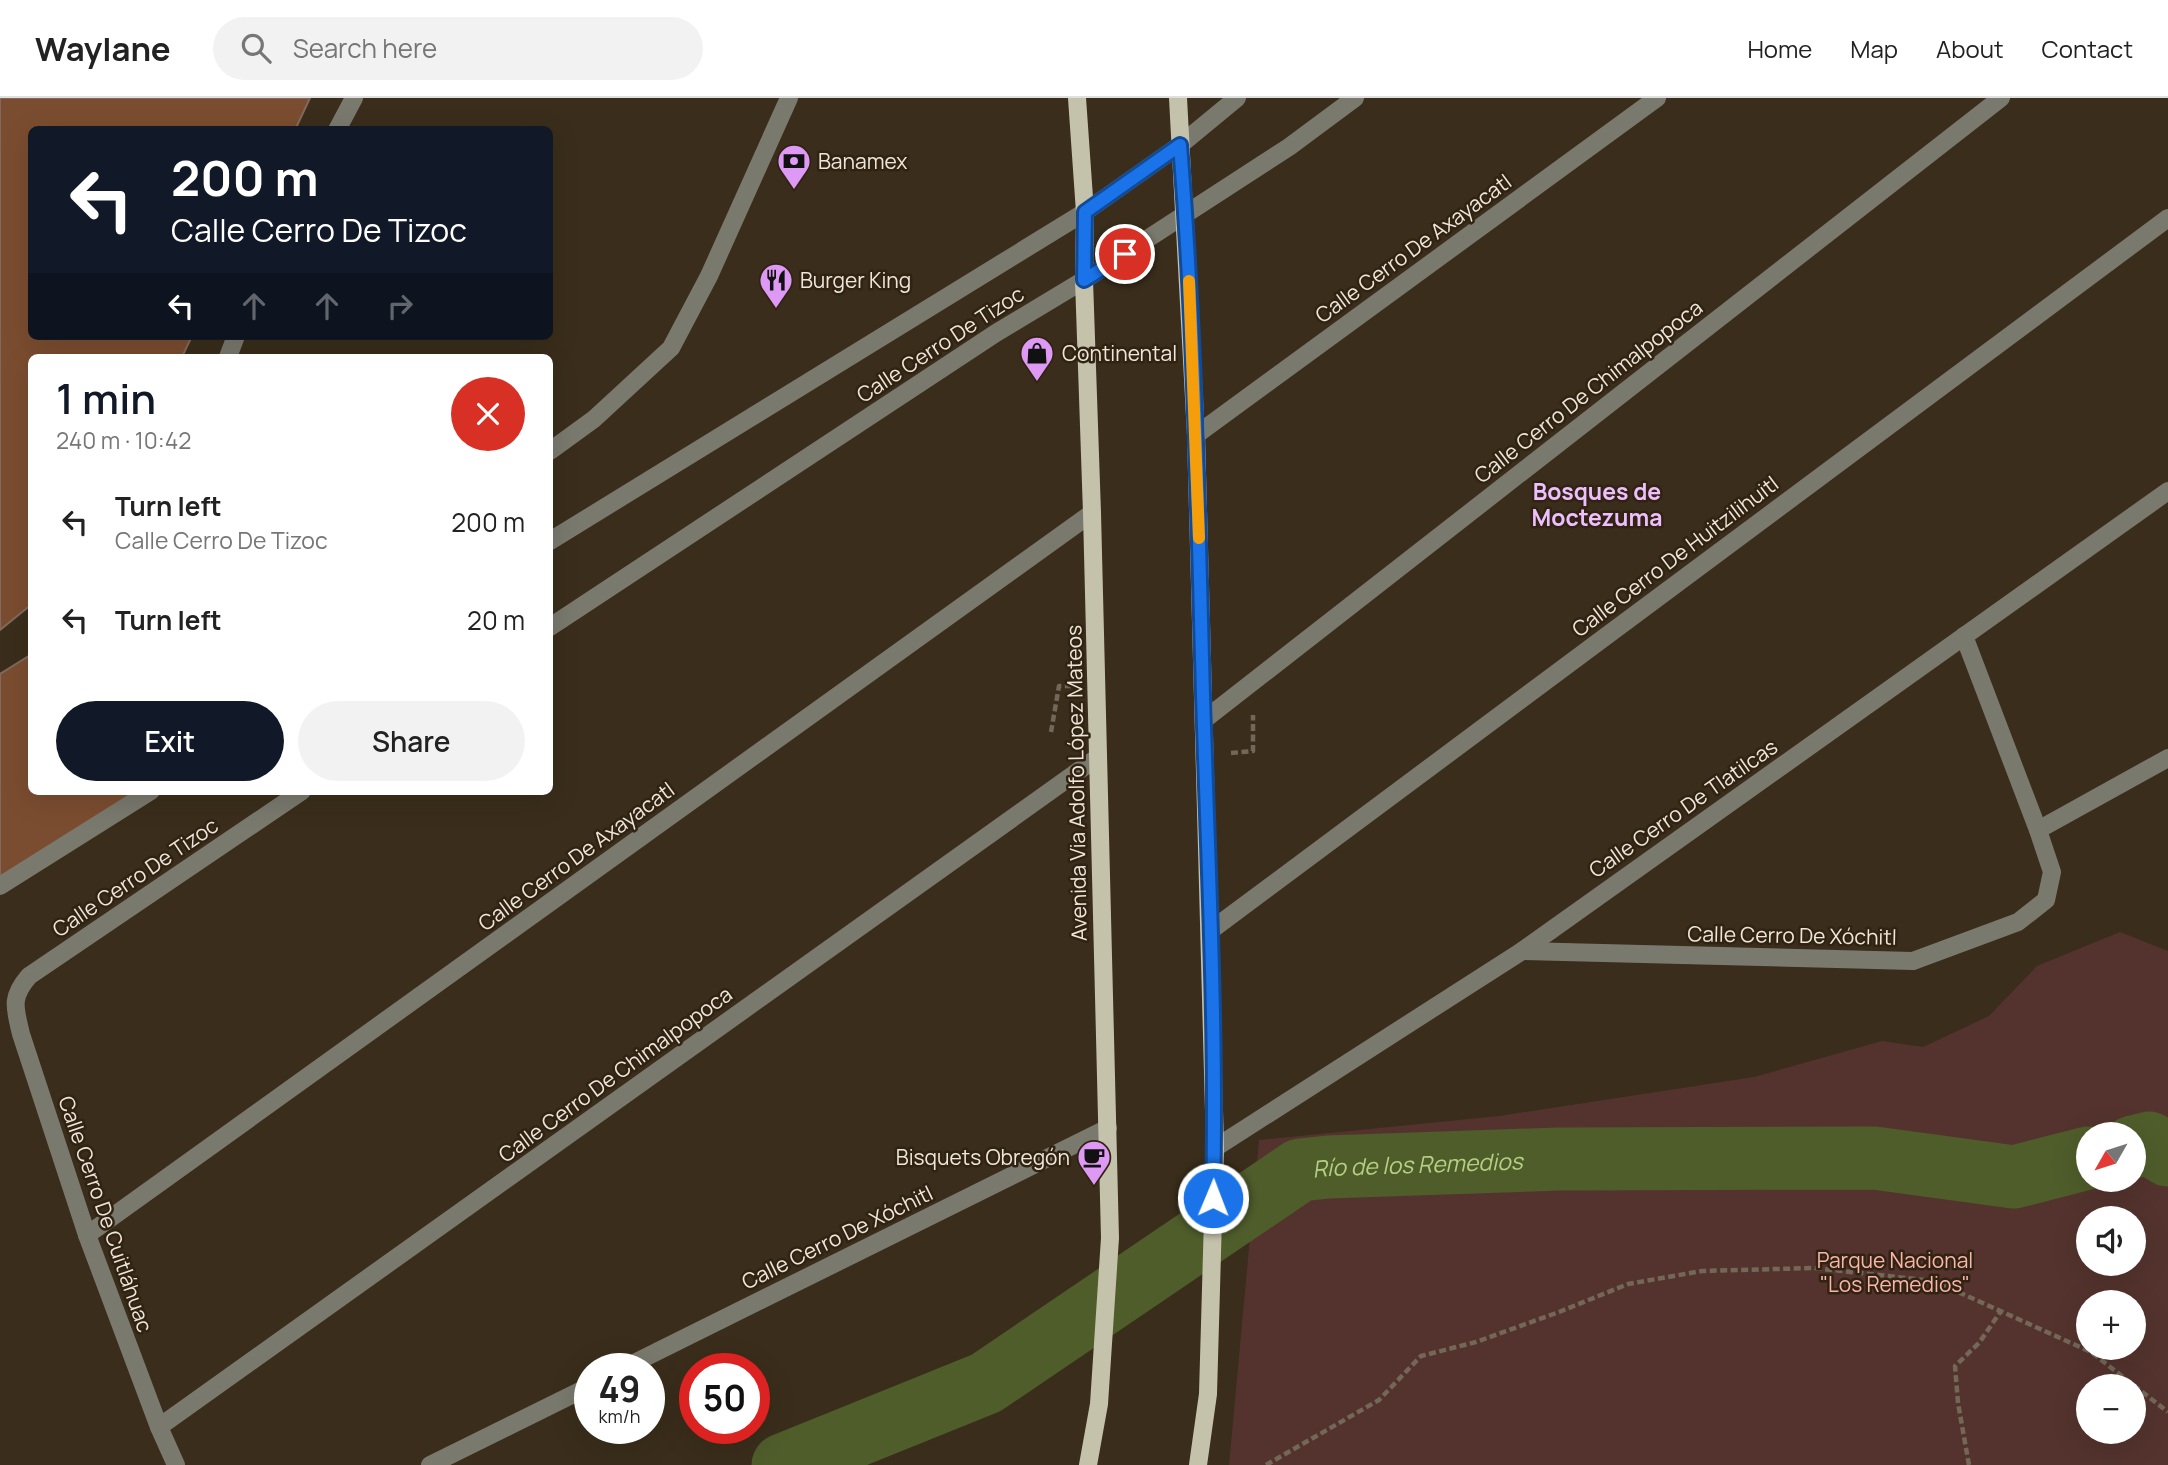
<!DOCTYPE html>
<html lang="en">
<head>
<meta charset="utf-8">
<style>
	:root { --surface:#fff; --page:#f2f2f2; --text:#222; --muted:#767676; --line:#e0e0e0; --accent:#111827 }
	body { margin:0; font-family:Manrope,sans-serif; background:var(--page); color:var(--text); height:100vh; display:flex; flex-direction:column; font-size:26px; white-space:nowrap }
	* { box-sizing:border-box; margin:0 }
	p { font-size:23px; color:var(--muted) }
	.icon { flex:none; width:38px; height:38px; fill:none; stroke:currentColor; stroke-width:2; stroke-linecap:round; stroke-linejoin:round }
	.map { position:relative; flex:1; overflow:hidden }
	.details { position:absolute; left:28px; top:256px; width:525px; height:441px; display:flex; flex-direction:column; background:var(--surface); border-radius:10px; box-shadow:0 7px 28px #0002 }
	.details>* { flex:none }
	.top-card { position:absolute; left:28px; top:28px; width:525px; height:214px; border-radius:10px; box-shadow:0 7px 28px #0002; background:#111827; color:#fff; overflow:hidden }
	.needle { width:46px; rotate:231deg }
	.controls { position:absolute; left:2076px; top:1024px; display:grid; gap:14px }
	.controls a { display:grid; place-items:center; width:70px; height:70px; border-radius:50%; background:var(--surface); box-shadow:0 7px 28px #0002; font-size:35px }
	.speed { position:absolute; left:574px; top:1255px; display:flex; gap:14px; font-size:35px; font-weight:700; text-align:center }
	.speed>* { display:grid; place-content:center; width:91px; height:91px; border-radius:50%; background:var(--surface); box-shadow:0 7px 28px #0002; line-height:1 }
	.speed small { font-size:18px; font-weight:400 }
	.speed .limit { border:10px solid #d22; background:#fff; color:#111 }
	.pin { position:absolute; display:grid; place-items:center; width:60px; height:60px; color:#fff; margin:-30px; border:4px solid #fff; border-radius:50%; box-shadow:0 2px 7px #0007 }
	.me { position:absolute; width:77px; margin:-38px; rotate:1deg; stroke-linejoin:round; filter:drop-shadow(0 0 5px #0008) }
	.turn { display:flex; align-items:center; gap:24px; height:147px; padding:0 28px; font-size:32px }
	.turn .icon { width:91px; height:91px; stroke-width:2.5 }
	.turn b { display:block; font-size:49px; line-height:60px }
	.lanes { display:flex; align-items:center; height:66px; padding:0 28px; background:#0003; justify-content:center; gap:35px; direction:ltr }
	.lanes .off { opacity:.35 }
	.round { display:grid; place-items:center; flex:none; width:74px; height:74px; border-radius:37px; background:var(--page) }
	.summary { display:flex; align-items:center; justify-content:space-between; height:119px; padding:0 28px }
	h1 { font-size:42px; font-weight:600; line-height:52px; color:var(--accent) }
	.action { display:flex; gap:14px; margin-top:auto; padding:14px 28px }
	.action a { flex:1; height:80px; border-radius:42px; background:var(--accent); color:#fff; font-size:28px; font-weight:600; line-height:80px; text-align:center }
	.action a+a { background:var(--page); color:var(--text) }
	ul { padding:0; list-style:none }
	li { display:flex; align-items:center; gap:21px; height:98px; padding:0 28px }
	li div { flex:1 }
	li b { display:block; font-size:26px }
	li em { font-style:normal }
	header { display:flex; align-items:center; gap:42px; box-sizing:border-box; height:98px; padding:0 35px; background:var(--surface); border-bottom:2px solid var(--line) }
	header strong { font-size:33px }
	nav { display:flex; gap:38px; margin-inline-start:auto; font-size:24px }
	.search { width:490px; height:63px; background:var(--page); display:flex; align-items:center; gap:18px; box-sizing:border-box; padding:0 24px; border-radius:38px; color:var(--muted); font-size:26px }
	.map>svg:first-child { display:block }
</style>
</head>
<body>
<header>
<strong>Waylane</strong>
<div class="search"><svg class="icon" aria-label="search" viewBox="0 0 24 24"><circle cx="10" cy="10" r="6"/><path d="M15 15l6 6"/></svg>Search here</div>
<nav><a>Home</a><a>Map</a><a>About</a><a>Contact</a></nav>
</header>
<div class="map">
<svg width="2168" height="1367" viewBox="0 0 2168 1367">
	<rect width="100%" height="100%" fill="#3a2d1b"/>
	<!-- green -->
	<path fill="#54332e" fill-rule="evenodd" d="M 2120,834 L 2168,853 L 2168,1367 L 1229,1367 L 1259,1042 L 1499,1018 L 1754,979 L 1882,943 L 1923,949 L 1989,918 L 2037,868 ZM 2088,1036 L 2133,1036 L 2133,1082 L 2088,1082 ZM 2088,1120 L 2133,1120 L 2133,1166 L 2088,1166 ZM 2088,1204 L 2133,1204 L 2133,1250 L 2088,1250 ZM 2088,1288 L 2133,1288 L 2133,1334 L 2088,1334 Z"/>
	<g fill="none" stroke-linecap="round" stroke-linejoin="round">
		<!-- river -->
		<g stroke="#4f5d2b" stroke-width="63">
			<polyline points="2133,1049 2149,1045 2168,1057"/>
			<path id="s1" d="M 783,1367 L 986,1285 L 1300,1072 L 1328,1069 L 1559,1061 L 1874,1060 L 2014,1079 L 2088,1060"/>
		</g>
	</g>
	<!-- building -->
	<g fill="#7b4d30" stroke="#816a5d" stroke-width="2">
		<polygon points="0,0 310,0 295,32 32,32 32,238 192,238 182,259 32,259 32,506 0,532"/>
		<polygon points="32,556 32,693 147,693 0,787 0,576"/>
	</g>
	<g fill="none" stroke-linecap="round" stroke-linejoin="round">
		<!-- path -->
		<g stroke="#736858" stroke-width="4.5" stroke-dasharray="7 3.5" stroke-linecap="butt">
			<polyline points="1051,634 1059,588 1071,588"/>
			<polyline points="1231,655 1253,653 1253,617"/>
			<polyline points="1266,1367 1379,1302 1421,1258 1476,1244 1559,1214 1628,1186 1702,1173 1814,1170 1934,1183 2091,1254 2168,1314"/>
			<polyline points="1969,1367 1958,1305 1955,1268 1979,1245 2001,1213"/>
		</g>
		<!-- minor -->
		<g stroke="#7a796e" stroke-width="18">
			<polyline points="337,32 354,0"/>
			<polyline points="228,259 236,238"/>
			<polyline points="1196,337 1657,0"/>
			<polyline points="550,353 594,321 671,250 709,178 789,0"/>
			<polyline points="550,443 1085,114 1180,47 1237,0"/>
			<polyline points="550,529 996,235 1084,182 1289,49 1355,0"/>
			<polyline points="1204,622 2001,0"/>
			<polyline points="2038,732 2168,660"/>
			<polyline points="0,788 151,693"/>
			<polyline points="1210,833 2168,120"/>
			<polyline points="1522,853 1913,863 2018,824 2046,802 2052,774 2038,732 1964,538"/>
			<polyline points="1215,1050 1522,853 2168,393"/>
			<polyline points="87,1137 1092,415"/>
			<polyline points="624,1270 1108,1030"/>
			<polyline points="159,1329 1098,659"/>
			<path d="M 176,1367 L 159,1329 L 87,1137 L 21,936 C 15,910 10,900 29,878 L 302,693"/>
			<polyline points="430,1367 590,1288"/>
		</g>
		<!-- major -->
		<g stroke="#c5c2ac" stroke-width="18">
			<polyline points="1077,0 1085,114 1084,182 1092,415 1110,1140 1099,1306 1088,1367"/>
			<polyline points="1178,0 1196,337 1215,1050 1208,1296 1198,1367"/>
		</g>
	</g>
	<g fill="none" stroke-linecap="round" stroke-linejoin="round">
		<defs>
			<path id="route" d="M 1125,156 L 1084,182 L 1085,114 L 1180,47 C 1195,230 1198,414 1203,597 C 1208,765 1217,933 1213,1100"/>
		</defs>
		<!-- route casing -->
		<use href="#route" stroke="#114b97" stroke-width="18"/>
		<!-- route -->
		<use href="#route" stroke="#1a73e8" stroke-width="12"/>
		<!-- slow -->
		<polyline stroke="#f59e0b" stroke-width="12" points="1189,183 1199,440"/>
	</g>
	<!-- icons -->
	<defs>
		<symbol id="bank-pin" viewBox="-11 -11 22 30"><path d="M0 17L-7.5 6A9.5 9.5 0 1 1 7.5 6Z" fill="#dd99f3" stroke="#302312"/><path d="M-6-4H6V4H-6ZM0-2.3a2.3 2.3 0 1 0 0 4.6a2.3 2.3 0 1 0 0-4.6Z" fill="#111"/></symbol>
		<symbol id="restaurant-pin" viewBox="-11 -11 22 30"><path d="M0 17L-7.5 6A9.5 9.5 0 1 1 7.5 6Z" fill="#dd99f3" stroke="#302312"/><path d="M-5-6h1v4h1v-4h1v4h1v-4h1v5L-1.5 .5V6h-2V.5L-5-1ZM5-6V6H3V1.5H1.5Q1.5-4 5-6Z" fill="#111"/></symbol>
		<symbol id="shop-pin" viewBox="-11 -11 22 30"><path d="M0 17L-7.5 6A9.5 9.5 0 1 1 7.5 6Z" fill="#dd99f3" stroke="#302312"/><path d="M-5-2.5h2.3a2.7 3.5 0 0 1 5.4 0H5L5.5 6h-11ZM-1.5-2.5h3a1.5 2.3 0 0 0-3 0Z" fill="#111"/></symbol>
		<symbol id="cafe-pin" viewBox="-11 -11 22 30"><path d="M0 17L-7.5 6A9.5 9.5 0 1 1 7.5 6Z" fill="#dd99f3" stroke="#302312"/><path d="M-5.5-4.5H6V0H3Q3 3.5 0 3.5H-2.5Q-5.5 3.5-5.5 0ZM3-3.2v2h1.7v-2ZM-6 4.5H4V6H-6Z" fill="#111"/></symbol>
	</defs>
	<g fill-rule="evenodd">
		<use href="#bank-pin" x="775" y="44" width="38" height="52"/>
		<use href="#restaurant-pin" x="757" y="163" width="38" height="52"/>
		<use href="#shop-pin" x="1018" y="236" width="38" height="52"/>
		<use href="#cafe-pin" x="1075" y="1040" width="38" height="52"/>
	</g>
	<g text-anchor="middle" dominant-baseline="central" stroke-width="5" stroke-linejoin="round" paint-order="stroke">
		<!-- poi labels -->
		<g font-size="21" fill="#eee6db" stroke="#302312" text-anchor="start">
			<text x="818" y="63">Banamex</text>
			<text x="800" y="182">Burger King</text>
			<text x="1062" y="255">Continental</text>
			<text x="1070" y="1059" text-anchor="end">Bisquets Obregón</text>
		</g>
		<!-- street labels -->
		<g font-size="21" fill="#eee6db" stroke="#302312">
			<text transform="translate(1413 150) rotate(-36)">Calle Cerro De Axayacatl</text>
			<text transform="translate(940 246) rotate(-33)">Calle Cerro De Tizoc</text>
			<text transform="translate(1588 293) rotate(-38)">Calle Cerro De Chimalpopoca</text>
			<text transform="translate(1675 458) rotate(-37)">Calle Cerro De Huitzilihuitl</text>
			<text transform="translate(1076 685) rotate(-91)">Avenida Via Adolfo López Mateos</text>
			<text transform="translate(1683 710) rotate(-35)">Calle Cerro De Tlatilcas</text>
			<text transform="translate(576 758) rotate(-36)">Calle Cerro De Axayacatl</text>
			<text transform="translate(135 779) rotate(-34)">Calle Cerro De Tizoc</text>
			<text transform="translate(1792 837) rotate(1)">Calle Cerro De Xóchitl</text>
			<text transform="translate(615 976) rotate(-36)">Calle Cerro De Chimalpopoca</text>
			<text transform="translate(106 1116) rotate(71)">Calle Cerro De Cuitláhuac</text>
			<text transform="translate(837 1139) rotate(-26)">Calle Cerro De Xóchitl</text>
		</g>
		<!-- park labels -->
		<g font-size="21" fill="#fbb4aa" stroke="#302312">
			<text x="1895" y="1162">Parque Nacional<tspan x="1895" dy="24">"Los Remedios"</tspan></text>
		</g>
		<!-- neighbourhood labels -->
		<g font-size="23" font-weight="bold" fill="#eebffe" stroke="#302312">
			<text x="1597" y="393">Bosques de<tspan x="1597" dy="26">Moctezuma</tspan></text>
		</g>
		<!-- water labels -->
		<g font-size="23" font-style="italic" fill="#b7cf81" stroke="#302312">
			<text stroke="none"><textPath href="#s1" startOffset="716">Río de los Remedios</textPath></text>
		</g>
	</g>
</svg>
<div class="controls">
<a><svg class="needle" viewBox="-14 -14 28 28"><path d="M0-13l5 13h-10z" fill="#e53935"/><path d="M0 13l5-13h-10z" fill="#767676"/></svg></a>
<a><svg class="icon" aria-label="sound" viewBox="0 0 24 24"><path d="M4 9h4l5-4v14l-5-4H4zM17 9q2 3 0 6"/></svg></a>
<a>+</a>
<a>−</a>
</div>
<div class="speed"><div>49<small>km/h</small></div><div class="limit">50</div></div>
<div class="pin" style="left:1125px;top:156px;background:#d93025"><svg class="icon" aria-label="arrive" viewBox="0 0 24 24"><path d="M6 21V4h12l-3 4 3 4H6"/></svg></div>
<svg class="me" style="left:1213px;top:1100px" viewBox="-20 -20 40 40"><circle r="17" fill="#1a73e8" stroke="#fff" stroke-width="3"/><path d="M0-11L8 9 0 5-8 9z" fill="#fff"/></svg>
<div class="top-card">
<div class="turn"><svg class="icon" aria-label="left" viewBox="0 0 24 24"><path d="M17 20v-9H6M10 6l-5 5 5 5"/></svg><div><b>200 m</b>Calle Cerro De Tizoc</div></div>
<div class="lanes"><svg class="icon" aria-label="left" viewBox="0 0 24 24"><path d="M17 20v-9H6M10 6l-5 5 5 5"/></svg><svg class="icon off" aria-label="ahead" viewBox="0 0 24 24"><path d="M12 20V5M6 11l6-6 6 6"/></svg><svg class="icon off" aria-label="ahead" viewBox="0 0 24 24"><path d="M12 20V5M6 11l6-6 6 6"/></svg><svg class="icon off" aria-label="right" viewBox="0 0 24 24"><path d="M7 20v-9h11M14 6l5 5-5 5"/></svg></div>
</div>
<section class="details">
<div class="summary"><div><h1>1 min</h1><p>240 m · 10:42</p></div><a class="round" style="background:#d93025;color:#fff"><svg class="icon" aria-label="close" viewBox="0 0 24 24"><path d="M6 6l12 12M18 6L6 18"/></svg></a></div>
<ul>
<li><svg class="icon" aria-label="left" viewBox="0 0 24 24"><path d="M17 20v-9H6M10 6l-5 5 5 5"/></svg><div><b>Turn left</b><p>Calle Cerro De Tizoc</p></div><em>200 m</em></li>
<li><svg class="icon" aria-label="left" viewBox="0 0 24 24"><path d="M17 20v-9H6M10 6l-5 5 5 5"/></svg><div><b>Turn left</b></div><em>20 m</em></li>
</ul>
<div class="action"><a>Exit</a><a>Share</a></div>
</section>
</div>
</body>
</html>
